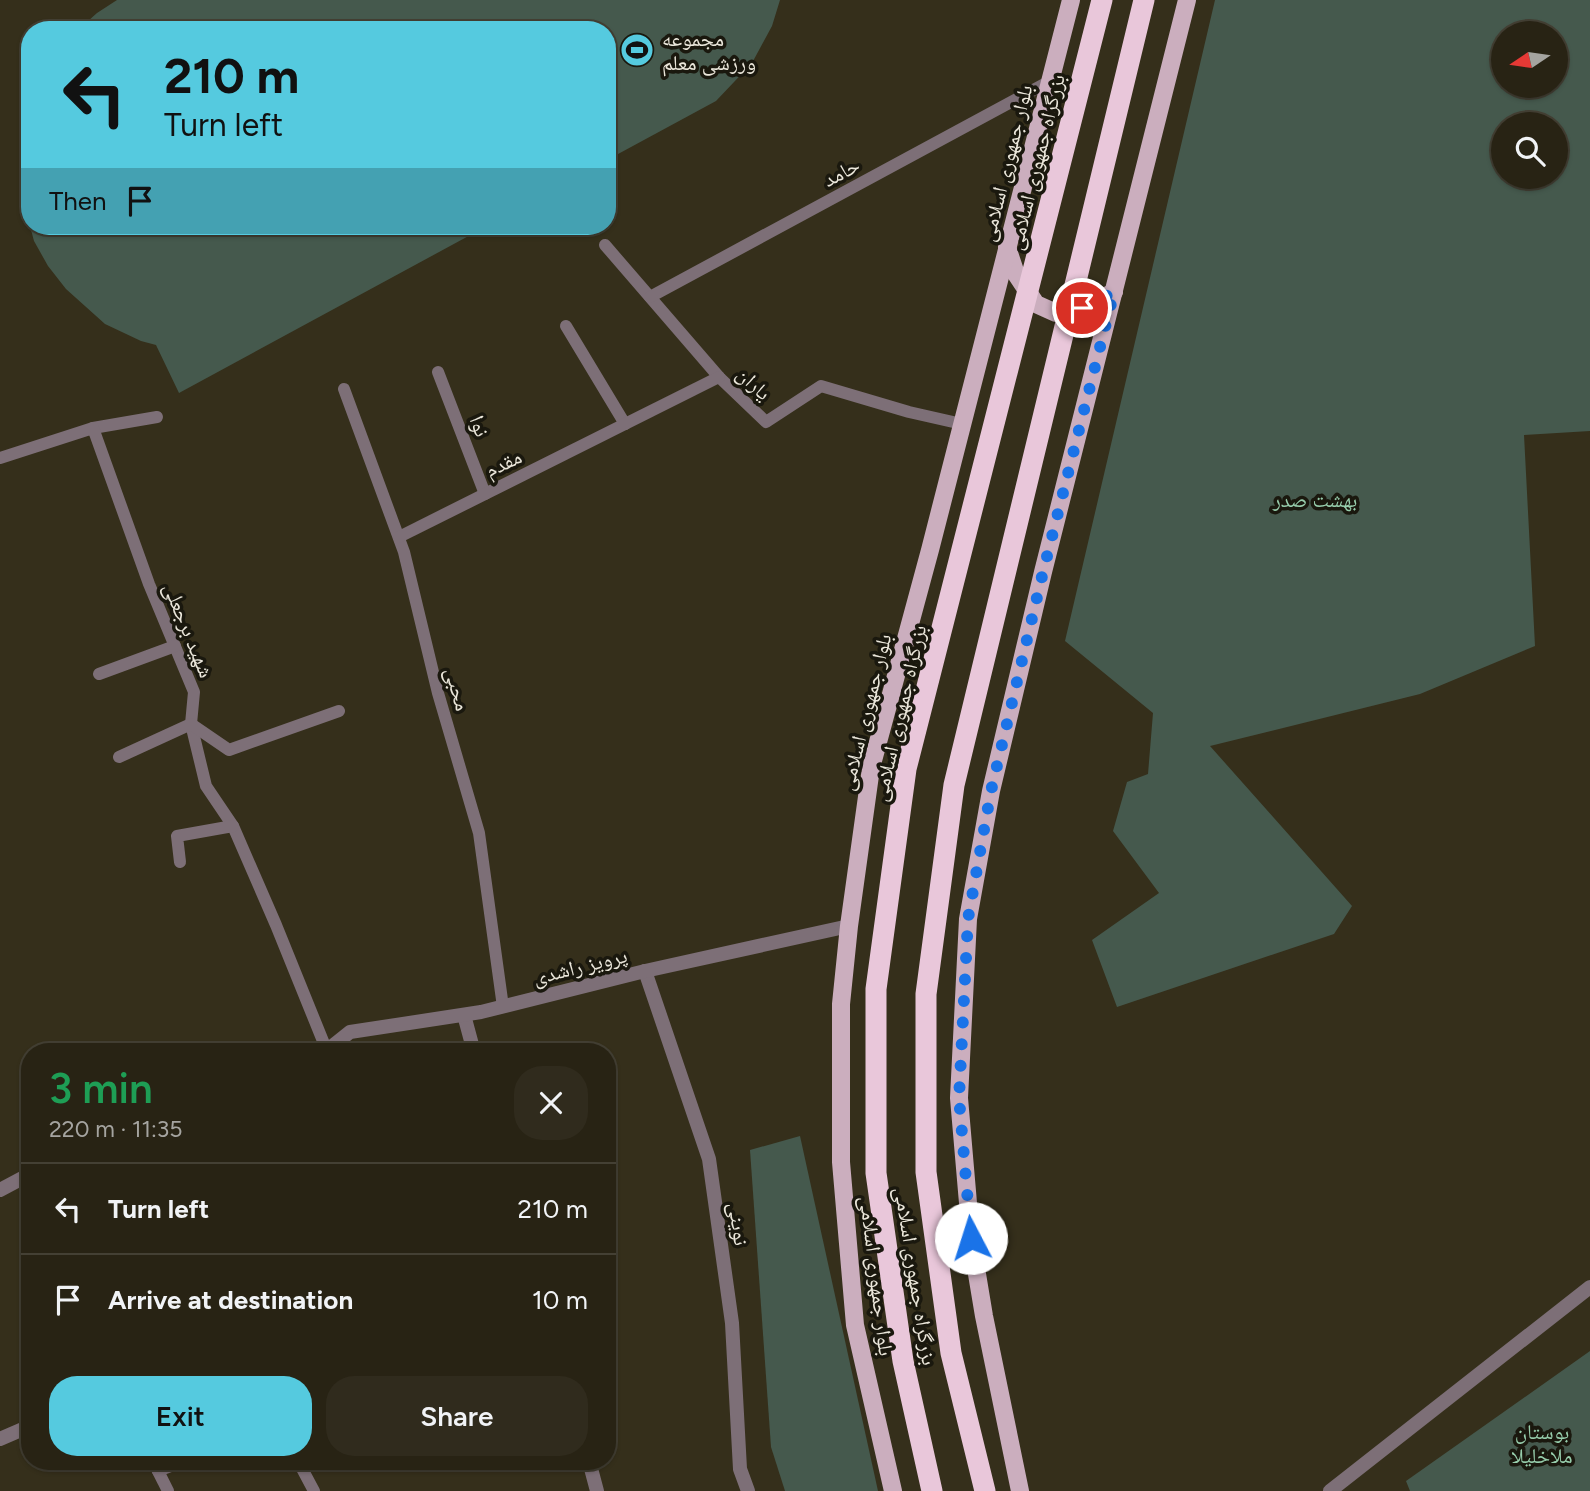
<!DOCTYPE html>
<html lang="en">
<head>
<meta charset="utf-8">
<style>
	:root { --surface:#282314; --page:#302b1d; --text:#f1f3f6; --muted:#a5a4a0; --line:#444034; --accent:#55cadf }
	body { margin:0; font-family:Figtree,"Noto Naskh Arabic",sans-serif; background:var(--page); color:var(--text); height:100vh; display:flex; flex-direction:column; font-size:26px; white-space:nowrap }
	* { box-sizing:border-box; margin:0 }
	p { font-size:23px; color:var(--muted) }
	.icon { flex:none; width:38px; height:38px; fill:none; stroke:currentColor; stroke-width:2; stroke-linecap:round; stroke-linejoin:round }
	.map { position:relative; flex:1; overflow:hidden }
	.sheet { position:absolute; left:21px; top:1043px; width:595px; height:427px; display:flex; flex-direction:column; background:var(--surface); border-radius:28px; box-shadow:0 2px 5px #0004,0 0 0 2px var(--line) }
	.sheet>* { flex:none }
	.top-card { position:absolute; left:21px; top:21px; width:595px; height:214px; border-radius:28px; box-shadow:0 2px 5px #0004,0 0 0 2px var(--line); background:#55cadf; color:#111; overflow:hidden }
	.needle { width:46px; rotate:257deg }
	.tools { position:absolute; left:1491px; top:21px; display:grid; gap:14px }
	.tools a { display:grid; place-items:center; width:77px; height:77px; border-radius:50%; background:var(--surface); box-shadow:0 2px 5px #0004,0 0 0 2px var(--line); font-size:35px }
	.pin { position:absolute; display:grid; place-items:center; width:60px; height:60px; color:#fff; margin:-30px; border:4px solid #fff; border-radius:50%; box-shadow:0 2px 7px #0007 }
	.me { position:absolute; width:77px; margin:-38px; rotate:355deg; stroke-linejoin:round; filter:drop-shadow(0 0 5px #0008) }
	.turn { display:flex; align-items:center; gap:24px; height:147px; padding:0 28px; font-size:32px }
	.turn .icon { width:91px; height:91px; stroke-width:2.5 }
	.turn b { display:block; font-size:49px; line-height:60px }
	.then { display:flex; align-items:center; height:66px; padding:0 28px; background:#0003; gap:14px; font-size:26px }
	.round { display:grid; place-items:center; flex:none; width:74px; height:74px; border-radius:28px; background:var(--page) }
	.head { display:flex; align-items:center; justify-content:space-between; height:119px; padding:0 28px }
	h1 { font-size:42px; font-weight:600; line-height:52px; color:#1e9e55 }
	.cta { display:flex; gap:14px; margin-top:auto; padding:14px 28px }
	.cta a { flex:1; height:80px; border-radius:28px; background:var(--accent); color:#111; font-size:28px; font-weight:600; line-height:80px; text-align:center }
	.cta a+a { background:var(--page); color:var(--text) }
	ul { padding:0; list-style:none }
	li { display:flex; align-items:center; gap:21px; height:91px; padding:0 28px; border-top:2px solid var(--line) }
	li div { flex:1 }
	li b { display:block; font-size:26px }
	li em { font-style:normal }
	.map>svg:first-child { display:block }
</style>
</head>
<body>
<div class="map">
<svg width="1590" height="1491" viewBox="0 0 1590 1491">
	<rect width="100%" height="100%" fill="#352f1b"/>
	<!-- green -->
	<g fill="#45594d" fill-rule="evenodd">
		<polygon points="117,0 780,0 772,26 752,63 716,101 607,160 607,30 78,30 97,13"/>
		<path d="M 1215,0 L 1590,0 L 1590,431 L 1524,435 L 1535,646 L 1420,694 L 1210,746 L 1352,906 L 1334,934 L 1117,1007 L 1092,940 L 1159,893 L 1113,831 L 1127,782 L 1148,774 L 1153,713 L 1065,641 ZM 1503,33 L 1556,33 L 1556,86 L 1503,86 ZM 1556,124 L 1556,177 L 1503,177 L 1503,124 Z"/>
		<path d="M 30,100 L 30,224 C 27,214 24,203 22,192 C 17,162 23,129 30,100 Z"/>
		<polygon points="30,226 487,226 179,393 156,345 141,341 105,324 66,289 48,266 34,241"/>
		<polygon points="800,1136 878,1491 785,1491 771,1447 750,1150"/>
		<polygon points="1590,1351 1590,1491 1410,1491 1406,1481"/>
	</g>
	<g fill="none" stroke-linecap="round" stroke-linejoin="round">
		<!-- lane -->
		<g stroke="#7d6f77" stroke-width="12">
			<polyline points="605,245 719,377 766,422 821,386 909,412 962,424"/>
			<polyline points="650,297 1050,81"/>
			<polyline points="566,326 625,424"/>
			<polyline points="438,372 485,494"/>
			<polyline points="344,389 404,552 438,693 479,833 503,1007"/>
			<polyline points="93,428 157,417"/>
			<polyline points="0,458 93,428 149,584 194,692 191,724 206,786 233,826 276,925 327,1051"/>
			<polyline points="399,537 719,377"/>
			<polyline points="99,674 175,646"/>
			<polyline points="119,757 191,724 229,750 339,711"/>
			<polyline points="180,862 177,836 233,826"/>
			<polyline points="153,1461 168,1491"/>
			<polyline points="298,1461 314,1491"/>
			<polyline points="158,1471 184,1461"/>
		</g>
		<!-- street -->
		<g stroke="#7d6f77" stroke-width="14">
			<polyline points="645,971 709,1159 732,1323 740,1469 748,1491"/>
			<polyline points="464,1015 474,1052"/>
			<polyline points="325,1052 350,1032 481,1012 645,971 849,926"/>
			<polyline points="0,1190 30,1174"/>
			<polyline points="0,1439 30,1426"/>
			<polyline points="589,1461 597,1491"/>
			<polyline points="1330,1491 1590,1287"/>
		</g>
		<!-- primary -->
		<g stroke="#cbaebe" stroke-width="18">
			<polyline points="1007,247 1016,274 1036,304 1056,313 1082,308 1114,292"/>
			<polyline points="893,1491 855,1325 841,1162 841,1004 849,926 871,768 930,550 1071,0"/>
			<polyline points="1020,1491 984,1316 971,1238 959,1098 968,919 991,791 1043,572 1187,0"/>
		</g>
		<!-- highway-bridge -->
		<g stroke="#e9c7da" stroke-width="21">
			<polyline points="932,1491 903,1361 876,1173 876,989 906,769 1102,0"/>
			<polyline points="985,1491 951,1353 926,1172 926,994 954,785 1144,0"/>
		</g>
	</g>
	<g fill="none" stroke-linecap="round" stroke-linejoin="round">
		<!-- route -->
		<polyline stroke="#1a73e8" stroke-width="12" stroke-dasharray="0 21.6" points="971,1238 959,1098 968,919 991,791 1043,572 1114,292 1082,308"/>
	</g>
	<!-- icons -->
	<defs>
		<symbol id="stadium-disc" viewBox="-11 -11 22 22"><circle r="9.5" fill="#55cadf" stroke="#1a180e"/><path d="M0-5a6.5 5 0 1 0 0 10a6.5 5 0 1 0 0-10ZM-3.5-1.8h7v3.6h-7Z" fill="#111"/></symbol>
	</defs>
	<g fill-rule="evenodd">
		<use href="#stadium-disc" x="618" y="31" width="38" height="38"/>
	</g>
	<g text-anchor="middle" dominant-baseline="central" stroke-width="7" stroke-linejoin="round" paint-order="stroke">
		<!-- poi labels -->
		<g font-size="21" fill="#ebe7db" stroke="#1a180e" text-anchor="start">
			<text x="662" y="38">مجموعه<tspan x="662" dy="24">ورزشی معلم</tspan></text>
		</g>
		<!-- street labels -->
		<g font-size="21" fill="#ebe7db" stroke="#1a180e">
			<text transform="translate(1036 162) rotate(-76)">بزرگراه جمهوری اسلامی</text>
			<text transform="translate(1006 163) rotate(-76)">بلوار جمهوری اسلامی</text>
			<text transform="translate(841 172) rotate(-28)">حامد</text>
			<text transform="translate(754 383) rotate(43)">یاران</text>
			<text transform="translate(480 426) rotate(69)">نوا</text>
			<text transform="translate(503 463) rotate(-26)">مقدم</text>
			<text transform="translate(189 630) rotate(68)">شهید برجعلی</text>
			<text transform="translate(458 689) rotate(75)">محبی</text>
			<text transform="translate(865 712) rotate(-76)">بلوار جمهوری اسلامی</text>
			<text transform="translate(899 713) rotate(-77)">بزرگراه جمهوری اسلامی</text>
			<text transform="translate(580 966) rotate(-14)">پرویز راشدی</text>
			<text transform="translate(739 1224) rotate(82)">نوینی</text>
			<text transform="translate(877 1276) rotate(83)">بلوار جمهوری اسلامی</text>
			<text transform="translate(916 1276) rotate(81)">بزرگراه جمهوری اسلامی</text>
		</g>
		<!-- park labels -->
		<g font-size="21" fill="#97ceac" stroke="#1a180e">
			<text x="1315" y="499">بهشت صدر</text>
			<text x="1542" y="1431">بوستان<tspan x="1542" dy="24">ملاخلیلا</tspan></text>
		</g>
	</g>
</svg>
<div class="tools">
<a><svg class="needle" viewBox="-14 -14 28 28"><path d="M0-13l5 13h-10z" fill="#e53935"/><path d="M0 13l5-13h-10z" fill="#a5a4a0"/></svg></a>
<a><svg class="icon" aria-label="search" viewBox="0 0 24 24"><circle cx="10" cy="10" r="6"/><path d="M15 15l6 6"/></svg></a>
</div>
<div class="pin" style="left:1082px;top:308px;background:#d93025"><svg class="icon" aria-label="arrive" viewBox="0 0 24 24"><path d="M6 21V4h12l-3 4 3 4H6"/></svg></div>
<svg class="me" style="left:971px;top:1238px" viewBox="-20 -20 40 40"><circle r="19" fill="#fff"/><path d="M0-13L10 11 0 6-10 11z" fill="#1a73e8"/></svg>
<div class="top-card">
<div class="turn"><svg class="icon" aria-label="left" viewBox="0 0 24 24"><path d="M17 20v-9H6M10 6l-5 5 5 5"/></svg><div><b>210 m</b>Turn left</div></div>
<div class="then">Then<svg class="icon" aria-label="arrive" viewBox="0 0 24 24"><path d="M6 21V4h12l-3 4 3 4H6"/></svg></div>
</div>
<section class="sheet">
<div class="head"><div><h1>3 min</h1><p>220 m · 11:35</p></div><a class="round"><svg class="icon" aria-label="close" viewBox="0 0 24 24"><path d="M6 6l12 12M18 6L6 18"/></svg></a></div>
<ul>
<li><svg class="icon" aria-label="left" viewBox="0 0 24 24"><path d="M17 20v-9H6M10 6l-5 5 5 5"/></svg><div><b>Turn left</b></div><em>210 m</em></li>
<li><svg class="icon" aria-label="arrive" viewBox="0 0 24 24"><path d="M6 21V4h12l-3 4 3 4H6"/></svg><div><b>Arrive at destination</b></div><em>10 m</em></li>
</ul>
<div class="cta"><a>Exit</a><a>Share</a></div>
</section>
</div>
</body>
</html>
